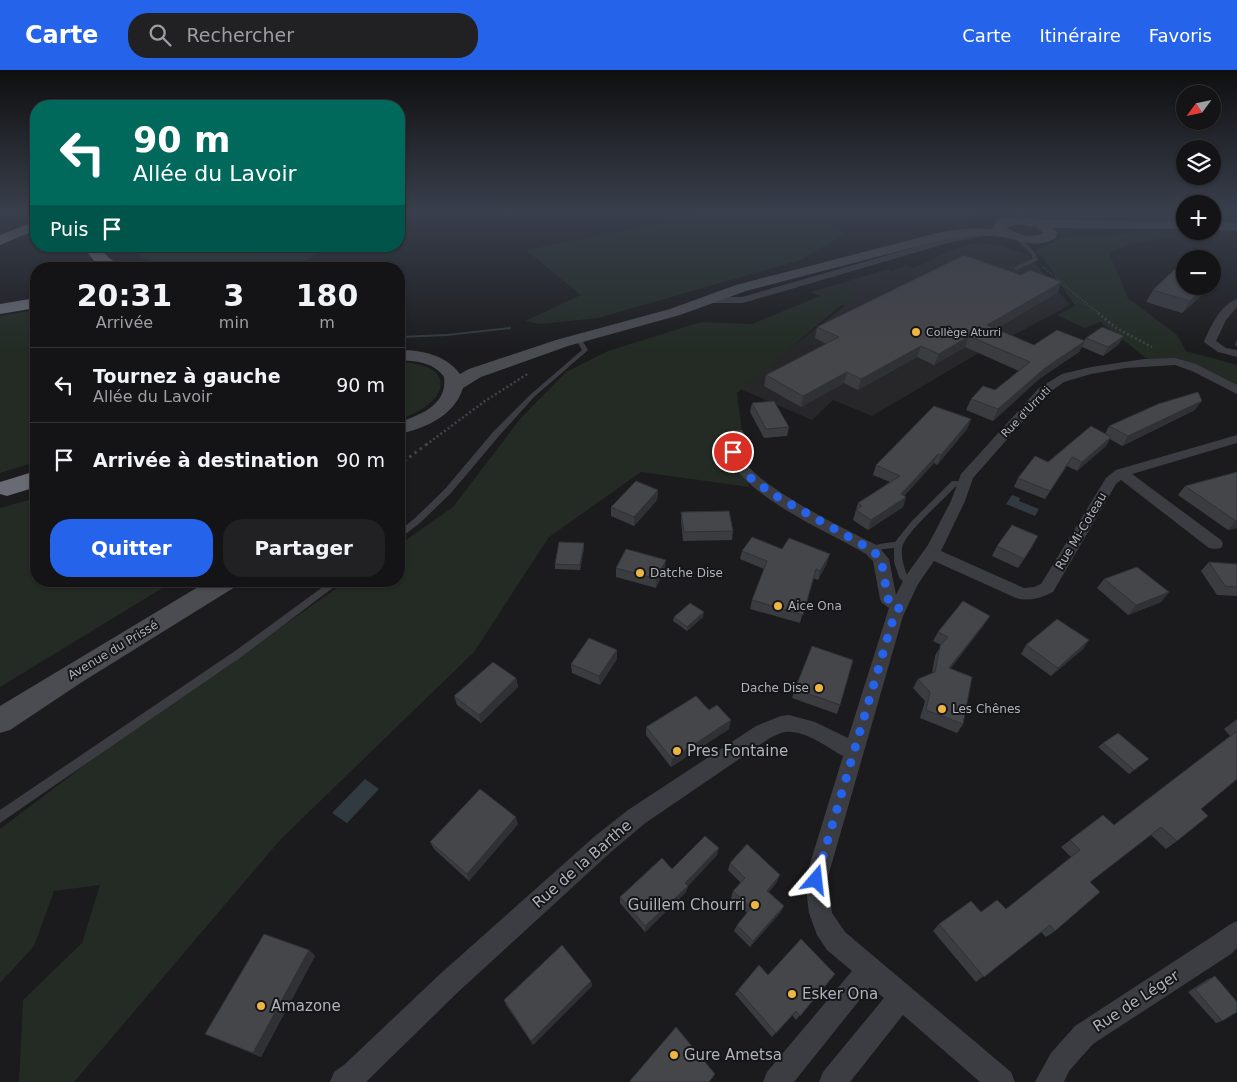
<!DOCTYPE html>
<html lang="fr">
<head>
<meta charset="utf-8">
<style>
	:root { --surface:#141416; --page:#212123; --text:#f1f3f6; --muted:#9d9ea1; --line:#333335; --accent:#2563eb }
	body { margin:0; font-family:"DejaVu Sans",sans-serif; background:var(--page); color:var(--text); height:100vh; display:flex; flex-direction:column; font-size:19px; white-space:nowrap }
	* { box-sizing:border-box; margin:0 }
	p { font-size:16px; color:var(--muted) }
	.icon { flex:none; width:28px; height:28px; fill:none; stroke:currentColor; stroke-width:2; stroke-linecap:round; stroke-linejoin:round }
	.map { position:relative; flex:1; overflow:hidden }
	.drawer { position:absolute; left:30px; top:192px; width:375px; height:325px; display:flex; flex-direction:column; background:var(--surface); border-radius:20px; box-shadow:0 1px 4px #0004,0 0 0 1px var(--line) }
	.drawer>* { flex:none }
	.banner { position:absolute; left:30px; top:30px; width:375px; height:152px; border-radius:20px; box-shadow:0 1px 4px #0004,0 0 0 1px var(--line); background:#00695c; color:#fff; overflow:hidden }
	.needle { width:32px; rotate:237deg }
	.buttons { position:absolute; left:1176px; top:15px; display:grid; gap:10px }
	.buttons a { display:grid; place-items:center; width:45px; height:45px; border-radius:50%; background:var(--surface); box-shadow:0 1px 4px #0004,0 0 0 1px var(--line); font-size:25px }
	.pin { position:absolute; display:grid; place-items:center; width:42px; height:42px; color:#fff; margin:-21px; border:2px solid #fff; border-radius:50%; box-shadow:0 1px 5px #0007 }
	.me { position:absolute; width:55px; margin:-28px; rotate:17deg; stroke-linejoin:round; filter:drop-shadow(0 0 4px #0008) }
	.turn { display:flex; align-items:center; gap:18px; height:105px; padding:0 20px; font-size:22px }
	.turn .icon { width:65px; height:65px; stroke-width:2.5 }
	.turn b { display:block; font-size:35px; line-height:42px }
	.then { display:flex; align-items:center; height:48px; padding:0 20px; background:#0003; gap:10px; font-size:19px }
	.eta { display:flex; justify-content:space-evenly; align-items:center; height:85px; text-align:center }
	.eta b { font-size:30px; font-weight:800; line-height:35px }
	.button { display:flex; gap:10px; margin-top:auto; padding:10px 20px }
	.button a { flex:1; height:58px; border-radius:20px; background:var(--accent); color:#fff; font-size:20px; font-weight:800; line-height:58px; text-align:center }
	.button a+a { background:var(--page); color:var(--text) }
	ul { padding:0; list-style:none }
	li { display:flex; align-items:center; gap:15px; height:75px; padding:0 20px; border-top:1px solid var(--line) }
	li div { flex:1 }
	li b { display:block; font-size:19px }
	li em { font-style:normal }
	header { display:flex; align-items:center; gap:30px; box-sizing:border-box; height:70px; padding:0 25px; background:var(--accent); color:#fff }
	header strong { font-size:24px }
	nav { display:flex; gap:28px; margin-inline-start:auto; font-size:18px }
	.search { width:350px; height:45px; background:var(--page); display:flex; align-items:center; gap:12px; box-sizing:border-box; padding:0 18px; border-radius:20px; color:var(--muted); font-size:19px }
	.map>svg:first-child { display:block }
</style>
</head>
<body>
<header>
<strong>Carte</strong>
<div class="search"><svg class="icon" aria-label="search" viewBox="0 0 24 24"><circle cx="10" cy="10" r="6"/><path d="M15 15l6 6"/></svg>Rechercher</div>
<nav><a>Carte</a><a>Itinéraire</a><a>Favoris</a></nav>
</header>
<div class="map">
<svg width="1237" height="1012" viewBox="0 0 1237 1012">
	<rect width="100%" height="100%" fill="#1b1b1d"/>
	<!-- built -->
	<polygon fill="#27272a" points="983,173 1002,176 1028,185 1070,235 972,287 872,346 833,330 812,350 738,318 845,236 811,222 888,199 892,201 906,195 914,198 949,181 970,174"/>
	<!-- green -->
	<g fill="#232b24">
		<polygon points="972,141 963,151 828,150 845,163 801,190 598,248 539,254 525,251 581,225 526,180 713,142"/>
		<polygon points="1157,162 1184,166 1128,174 1109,183 1128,228 1177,265 1186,281 1237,295 1237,318 1200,299 1146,288 1100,252 1085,258 1057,245 1075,236 1042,186 1034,182 1063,167"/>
		<polygon points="130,176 326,176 308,190 262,199 167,199 134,183"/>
		<polygon points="839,218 859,227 840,236 737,323 749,417 641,402 549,467 474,582 281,769 74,1012 19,1012 23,930 82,873 100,815 54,821 34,876 0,913 0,759 102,682 347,511 399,511 399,475 453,437 520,349 566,302 608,281 701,252 752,254"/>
		<polygon points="36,240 36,392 0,403 0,246"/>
		<path d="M 399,292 C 460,294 449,334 399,349 Z"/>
		<polygon points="36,428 36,511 174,511 0,617 0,438"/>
	</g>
	<!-- water -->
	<g fill="#313a41">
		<polygon points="1012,425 1020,428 1019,431 1039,439 1035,446 1006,434"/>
		<polygon points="365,709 379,719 347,753 332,743"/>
	</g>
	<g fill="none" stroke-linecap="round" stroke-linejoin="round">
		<!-- stream -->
		<g fill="#313a41" fill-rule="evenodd">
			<polygon points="14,141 18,141 0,147 0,145"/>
			<polygon points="510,257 511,257 511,259 447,266 399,268 399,266 447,264"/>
		</g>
		<!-- path-far2 -->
		<polyline stroke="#424449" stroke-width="2" stroke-dasharray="1 2" stroke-linecap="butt" points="1043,197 1100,245"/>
		<!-- path-far1 -->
		<g stroke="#424449" stroke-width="2.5" stroke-dasharray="2 2.5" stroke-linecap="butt">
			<polyline points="1098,243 1116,258 1152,277"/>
			<polyline points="426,375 485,331 529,303"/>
		</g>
		<!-- path -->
		<polyline stroke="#424449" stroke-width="3" stroke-dasharray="2.5 4" stroke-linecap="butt" points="399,395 427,374"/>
		<!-- service -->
		<g fill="#3c3d42" fill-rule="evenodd">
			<polygon points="1014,165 1018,165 1036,184 1038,190 1017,200 1015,199 1015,197 1032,189 1032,185 1014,167"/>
			<polygon points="578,266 580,267 588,280 587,281 534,327 499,366 451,423 421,452 402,467 399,468 399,461 415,448 445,419 493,362 530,325 582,280 575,268"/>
			<path d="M 952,411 L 958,411 L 967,416 L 963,418 L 956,416 C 944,430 905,462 902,478 C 901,487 904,497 907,505 L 914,509 L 915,511 L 911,514 C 907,513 901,511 899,507 L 894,492 L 894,478 L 883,479 L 872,483 L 868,480 C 875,473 886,473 895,472 L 911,452 Z"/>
			<polygon points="331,511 342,511 241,587 0,753 0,740 235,581"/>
		</g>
		<!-- minor -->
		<g fill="#3c3d42" fill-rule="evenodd">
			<polygon points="984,160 988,163 987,165 945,174 743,233 709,233 704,230 709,227 742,227 940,170"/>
			<path d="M 1237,229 L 1237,237 L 1226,250 L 1216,271 L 1226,278 L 1237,280 L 1237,287 L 1218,282 L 1204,272 C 1210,257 1221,234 1237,229 Z"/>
			<path d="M 1175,288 L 1196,294 L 1237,315 L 1237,324 L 1194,302 L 1175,295 L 1126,298 L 1091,304 L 1064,312 L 1047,324 L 973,408 L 965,431 L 941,481 L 1024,518 L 1034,517 L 1041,514 L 1106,408 L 1116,400 L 1237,365 L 1237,373 L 1132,404 L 1221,470 L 1223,474 L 1221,478 L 1215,479 L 1209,478 L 1121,410 L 1116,414 L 1053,522 C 1041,528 1029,532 1016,528 L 934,491 L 918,514 L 903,546 L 827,810 L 832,843 L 845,862 L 1011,1002 L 1015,1012 L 980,1012 L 903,945 L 850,1012 L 819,1012 L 823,1002 L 884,928 L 870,917 L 794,1012 L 763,1012 L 767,1002 L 852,901 L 827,880 L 817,865 L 809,843 L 805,810 L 843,686 C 827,677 804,659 785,662 C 779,663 775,666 770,668 L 644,754 L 611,782 L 457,923 L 366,1012 L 330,1012 L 334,1002 L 344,995 L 439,905 L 595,766 L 628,740 L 756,656 L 781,646 L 789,645 L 815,652 L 848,668 L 889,538 L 882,533 L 880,529 L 873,491 L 866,484 C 824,459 745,428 726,382 L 732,360 L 742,360 L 744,363 C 742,369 739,376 740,382 C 745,412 850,461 878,476 L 889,489 L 896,525 L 905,507 L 928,475 L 951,431 L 961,404 L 1039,318 L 1062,304 L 1091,297 L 1144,289 Z"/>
			<polygon points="1237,851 1237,878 1231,884 1093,974 1069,1001 1064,1012 1035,1012 1051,983 1075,956 1213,866 1229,855"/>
		</g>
		<!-- secondary -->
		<g fill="#4a4c52" fill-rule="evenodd">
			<path d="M 1019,146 L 1040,150 L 1185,151 L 1185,159 L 1053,158 L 1057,162 L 1056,168 C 1034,179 1023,170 1002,167 C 982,164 961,167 942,170 L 746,221 L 680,245 L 568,276 L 481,307 L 463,318 C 454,346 426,358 399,364 L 399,352 C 421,345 448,334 444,307 C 434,292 415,291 399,290 L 399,280 C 422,280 446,285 460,304 L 469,299 L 556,270 L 670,239 L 736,215 L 941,162 L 973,158 L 993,159 L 997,150 ZM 1019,154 L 1036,157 L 1044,163 C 1032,169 1017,165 1006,157 Z"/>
			<polygon points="1212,152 1237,153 1237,161 1212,160"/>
			<polygon points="208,511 239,511 235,517 82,612 10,660 0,663 0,636"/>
		</g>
		<!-- motorway -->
		<g fill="#686b73" fill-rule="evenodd">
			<polygon points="36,151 36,160 0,175 0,165"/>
			<path d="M 83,176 L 99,176 L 109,188 L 125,199 C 99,199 98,197 83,176 Z"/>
			<polygon points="36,228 36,238 0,244 0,234"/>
			<polygon points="36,401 36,417 7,426 0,424 0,412"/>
		</g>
	</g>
	<!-- wall -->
	<g fill="#3b3c40">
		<polygon points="1185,216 1212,216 1182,243 1146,232 1153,220"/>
		<polygon points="1058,222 996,259 1034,275 1084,271 1086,268 1119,274 1103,286 1082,277 1079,282 1039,309 993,351 966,340 971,329 995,320 1019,301 965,277 934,295 917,287 858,320 844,313 801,337 764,316 766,305 826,274 815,268 817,257"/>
		<polygon points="1237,269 1237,276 1235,275"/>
		<polygon points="752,333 789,357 787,366 764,368 750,342"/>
		<polygon points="1195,340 1122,376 1110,369 1106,376 1077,401 1067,396 1045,429 1014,417 1018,408 1048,392 1105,364 1109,356"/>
		<polygon points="971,349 967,359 937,395 934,393 904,426 906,427 903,437 868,460 853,450 858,433 890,412 873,405 876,395"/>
		<polygon points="1237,402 1237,458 1228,460 1178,425 1185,416"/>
		<polygon points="658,420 657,430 634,456 611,446 611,437"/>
		<polygon points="681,442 733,461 732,470 683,471 681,451"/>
		<polygon points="584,473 584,478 580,500 555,499 555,494"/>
		<polygon points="997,476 1033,476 1018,498 992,486"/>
		<polygon points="782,479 827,493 818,510 813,508 800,553 750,539 752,530 764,499 740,489 742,481"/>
		<polygon points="1209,492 1237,494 1237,526 1217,525 1201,501"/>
		<polygon points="616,498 665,498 656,518 616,507"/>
		<polygon points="1104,509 1169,522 1161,532 1128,545 1097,518"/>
		<polygon points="674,547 703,547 687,561 673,551"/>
		<polygon points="984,555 950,599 963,654 957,663 920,648 925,631 913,618 918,609 932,603 935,586 941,575 933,571 938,562"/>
		<polygon points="1026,575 1083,579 1051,606 1021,584"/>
		<polygon points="617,589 600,615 572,603 571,594"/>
		<polygon points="516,608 518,617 481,653 457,635 454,626"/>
		<polygon points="795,619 840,635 837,644 792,628"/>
		<polygon points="1237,649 1237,709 1201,739 1177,771 1166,779 1151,765 1090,812 1055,861 1046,867 1041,862 976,912 933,861 939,854 981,842 1006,839 1071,787 1061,777 1070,770 1114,755 1230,666 1224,659"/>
		<polygon points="646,657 729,659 671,697 646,665"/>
		<polygon points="1103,673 1144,693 1129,704 1098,677"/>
		<polygon points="518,754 469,811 434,779 430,772"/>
		<polygon points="717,785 688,816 686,822 645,862 620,833 620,827 672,799"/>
		<polygon points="730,793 777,812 769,822 784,836 780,843 750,877 734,861 737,855 747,843 731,828 733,821 741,813 728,800"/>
		<polygon points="309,880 315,886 261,987 205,964"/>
		<polygon points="835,904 796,950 792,945 772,967 735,924 738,920 768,905"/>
		<polygon points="1215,906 1222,951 1216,953 1188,922 1208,909"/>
		<polygon points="591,911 592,916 533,975 506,935 504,930"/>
	</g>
	<!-- shaded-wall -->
	<g fill="#303134">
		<polygon points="1223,201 1215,213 1212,216 1212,210"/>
		<polygon points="1062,212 1058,222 983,266 987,255"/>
		<polygon points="1206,216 1212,216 1182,243 1190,231"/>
		<polygon points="969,266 965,277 934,295 939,284"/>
		<polygon points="1124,266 1119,274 1103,286 1108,277"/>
		<polygon points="1085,271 1079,282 1039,309 993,351 998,339 1045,298"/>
		<polygon points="921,276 917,287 858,320 861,309"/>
		<polygon points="847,302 844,313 801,337 803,326"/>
		<polygon points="1202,331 1195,340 1122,376 1128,366"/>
		<polygon points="971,349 967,359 937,395 941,385"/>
		<polygon points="1111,367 1106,376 1077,401 1082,392"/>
		<polygon points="938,384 934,393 898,432 906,427 903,437 868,460 871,450 901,424"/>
		<polygon points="1072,387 1067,396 1045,429 1050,421"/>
		<polygon points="658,420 657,430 634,456 634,447"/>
		<polygon points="1236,451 1237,451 1237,458 1228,460"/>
		<polygon points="584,473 584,478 580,500 580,495"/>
		<polygon points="830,484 827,493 818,510 820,501"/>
		<polygon points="666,490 665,498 656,518 656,509"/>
		<polygon points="1169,522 1161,532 1128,545 1136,535"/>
		<polygon points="704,542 703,547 687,561 687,557"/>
		<polygon points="990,546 984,555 944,607 949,598"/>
		<polygon points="1089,570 1083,579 1051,606 1058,598"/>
		<polygon points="617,580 617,589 600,615 599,606"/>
		<polygon points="516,608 518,617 481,653 479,645"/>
		<polygon points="731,650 729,659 671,697 672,689"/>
		<polygon points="516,747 518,754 469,811 467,804"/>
		<polygon points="719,778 717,785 688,816 686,822 645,862 645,856 685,813"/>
		<polygon points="780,805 777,812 764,828 767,821"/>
		<polygon points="784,836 780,843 750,877 753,871"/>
		<polygon points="309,880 315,886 261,987 253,983"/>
		<polygon points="591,911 592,916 533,975 531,971"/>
	</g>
	<!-- building -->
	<g fill="#45464a" stroke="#303134">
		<polygon points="964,185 1021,205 1030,200 1062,212 987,255 1034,275 1057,260 1085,271 1045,298 998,339 971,329 983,316 995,320 1030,292 969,266 939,284 921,276 861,309 847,302 803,326 766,305 839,267 817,257"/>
		<polygon points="1183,194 1185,195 1185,216 1206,216 1190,231 1153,220 1173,201"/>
		<polygon points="1212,198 1223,201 1212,210"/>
		<polygon points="1102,257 1124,266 1108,277 1086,268"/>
		<polygon points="1198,322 1202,331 1128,366 1109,356 1158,334"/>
		<polygon points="774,331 789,357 766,359 752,333"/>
		<polygon points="934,336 971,349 941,385 938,384 901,424 906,427 871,450 856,440 862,436 858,433 900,406 876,395"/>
		<polygon points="1091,356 1111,367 1082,392 1072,387 1050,421 1018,408 1035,386 1048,392"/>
		<polygon points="1237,402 1237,451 1236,451 1185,416"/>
		<polygon points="636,411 658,420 634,447 611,437"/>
		<polygon points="729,441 733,461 684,462 681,442"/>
		<polygon points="1012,455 1038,466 1024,489 997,476"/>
		<polygon points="752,467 782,479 789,468 830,484 820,501 816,499 803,545 752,530 767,491 742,481"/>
		<polygon points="559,472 584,473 580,495 555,494"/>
		<polygon points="626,479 666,490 656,509 616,498"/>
		<polygon points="1209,492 1237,494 1237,517 1225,516"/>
		<polygon points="1137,497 1169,522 1136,535 1104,509"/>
		<polygon points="963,531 990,546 949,598 972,607 963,654 926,640 930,622 918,609 935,602 940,576 948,567 938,562"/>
		<polygon points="690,533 704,542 687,557 674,547"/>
		<polygon points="1057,549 1089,570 1058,598 1026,575"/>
		<polygon points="589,568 617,580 599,606 571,594"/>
		<polygon points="812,576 853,590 840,635 795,619"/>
		<polygon points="493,592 516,608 479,645 454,626"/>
		<polygon points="696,626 709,640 717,635 731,650 672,689 646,657"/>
		<polygon points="1237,661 1237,709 1201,739 1208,746 1177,771 1161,757 1090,812 1100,822 1055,861 1050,855 984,907 939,854 971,831 981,842 997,830 1006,839 1080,780 1070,770 1103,745 1114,755"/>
		<polygon points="1118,663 1149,689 1134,700 1103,673"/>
		<polygon points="480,719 516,747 467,804 430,772"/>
		<polygon points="705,766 719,778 685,813 688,816 645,856 620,827 662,788 672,799"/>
		<polygon points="747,774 780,805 767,821 784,836 753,871 737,855 751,838 733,821 745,808 730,793"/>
		<polygon points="264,864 309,880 253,983 205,964"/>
		<polygon points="801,869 835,904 800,946 796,941 776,963 738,920 759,895 768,905"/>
		<polygon points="562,875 591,911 531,971 504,930"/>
		<polygon points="1215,906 1237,932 1237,942 1222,951 1195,919"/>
		<polygon points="676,957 715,1004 709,1012 629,1012"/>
	</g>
	<!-- sky -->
	<linearGradient id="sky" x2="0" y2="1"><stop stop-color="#0f0f10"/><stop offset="0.5" stop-color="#393f4c"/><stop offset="1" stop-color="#393f4c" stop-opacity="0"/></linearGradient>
	<rect width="1237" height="282" fill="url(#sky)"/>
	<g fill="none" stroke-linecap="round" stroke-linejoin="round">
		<!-- route -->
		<polyline stroke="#2563eb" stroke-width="9" stroke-dasharray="0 16.2" points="733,382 739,396 753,410 776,426 872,480 881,489 888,529 900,536 894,546 816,810"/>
	</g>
	<!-- markers -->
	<g fill="#edb643" stroke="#161618" stroke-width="2">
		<circle cx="916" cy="262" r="5"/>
		<circle cx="640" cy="503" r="5"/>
		<circle cx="778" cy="536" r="5"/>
		<circle cx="819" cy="618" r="5"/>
		<circle cx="942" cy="639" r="5"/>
		<circle cx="677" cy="681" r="5"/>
		<circle cx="755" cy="835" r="5"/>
		<circle cx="792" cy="924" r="5"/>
		<circle cx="261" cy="936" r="5"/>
		<circle cx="674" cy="985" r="5"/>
	</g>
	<g text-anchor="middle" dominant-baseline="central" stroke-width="4" stroke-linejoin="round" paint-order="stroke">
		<!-- far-poi labels -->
		<g font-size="11" fill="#aeb2bc" stroke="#161618" text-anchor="start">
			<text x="926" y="262">Collège Aturri</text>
		</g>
		<!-- far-street labels -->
		<g font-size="11" fill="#aeb2bc" stroke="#161618">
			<text transform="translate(1026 342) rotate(-46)">Rue d'Urruti</text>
		</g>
		<!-- street labels -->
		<g font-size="12" fill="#aeb2bc" stroke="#161618">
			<text transform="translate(1081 461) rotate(-59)">Rue Mi-Coteau</text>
			<text transform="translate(113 580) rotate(-31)">Avenue du Prissé</text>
		</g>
		<!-- poi labels -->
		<g font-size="12" fill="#aeb2bc" stroke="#161618" text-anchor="start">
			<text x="650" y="503">Datche Dise</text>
			<text x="788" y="536">Aice Ona</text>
			<text x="809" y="618" text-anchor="end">Dache Dise</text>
			<text x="952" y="639">Les Chênes</text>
		</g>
		<!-- near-poi labels -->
		<g font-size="15" fill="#aeb2bc" stroke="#161618" text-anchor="start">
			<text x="687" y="681">Pres Fontaine</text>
			<text x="745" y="835" text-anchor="end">Guillem Chourri</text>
			<text x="802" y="924">Esker Ona</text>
			<text x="271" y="936">Amazone</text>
			<text x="684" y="985">Gure Ametsa</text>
		</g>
		<!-- near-street labels -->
		<g font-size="15" fill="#aeb2bc" stroke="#161618">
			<text transform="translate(582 794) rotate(-41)">Rue de la Barthe</text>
			<text transform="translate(1136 931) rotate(-33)">Rue de Léger</text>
		</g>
	</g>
</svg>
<div class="buttons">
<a><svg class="needle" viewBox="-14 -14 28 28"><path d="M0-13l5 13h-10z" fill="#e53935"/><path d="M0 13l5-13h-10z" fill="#9d9ea1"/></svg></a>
<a><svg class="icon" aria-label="layers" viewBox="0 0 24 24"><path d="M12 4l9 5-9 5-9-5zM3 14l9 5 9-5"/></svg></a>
<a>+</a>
<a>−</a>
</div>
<div class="pin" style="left:733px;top:382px;background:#d93025"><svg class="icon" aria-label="arrive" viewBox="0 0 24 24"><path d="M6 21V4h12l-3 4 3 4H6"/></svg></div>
<svg class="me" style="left:816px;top:810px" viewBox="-20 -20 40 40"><path d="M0-17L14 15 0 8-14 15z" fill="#2563eb" stroke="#fff" stroke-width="4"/></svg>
<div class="banner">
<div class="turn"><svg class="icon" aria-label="left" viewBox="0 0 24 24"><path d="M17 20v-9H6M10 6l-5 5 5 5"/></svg><div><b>90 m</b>Allée du Lavoir</div></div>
<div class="then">Puis<svg class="icon" aria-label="arrive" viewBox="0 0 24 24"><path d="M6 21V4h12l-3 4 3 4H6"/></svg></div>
</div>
<section class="drawer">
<div class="eta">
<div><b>20:31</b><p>Arrivée</p></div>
<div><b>3</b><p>min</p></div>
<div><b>180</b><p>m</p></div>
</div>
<ul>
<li><svg class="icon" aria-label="left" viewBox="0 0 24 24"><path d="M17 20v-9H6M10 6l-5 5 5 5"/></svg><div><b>Tournez à gauche</b><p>Allée du Lavoir</p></div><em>90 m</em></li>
<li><svg class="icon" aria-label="arrive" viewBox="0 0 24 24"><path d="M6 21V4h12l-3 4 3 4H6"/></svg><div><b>Arrivée à destination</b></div><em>90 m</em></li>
</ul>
<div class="button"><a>Quitter</a><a>Partager</a></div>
</section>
</div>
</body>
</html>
